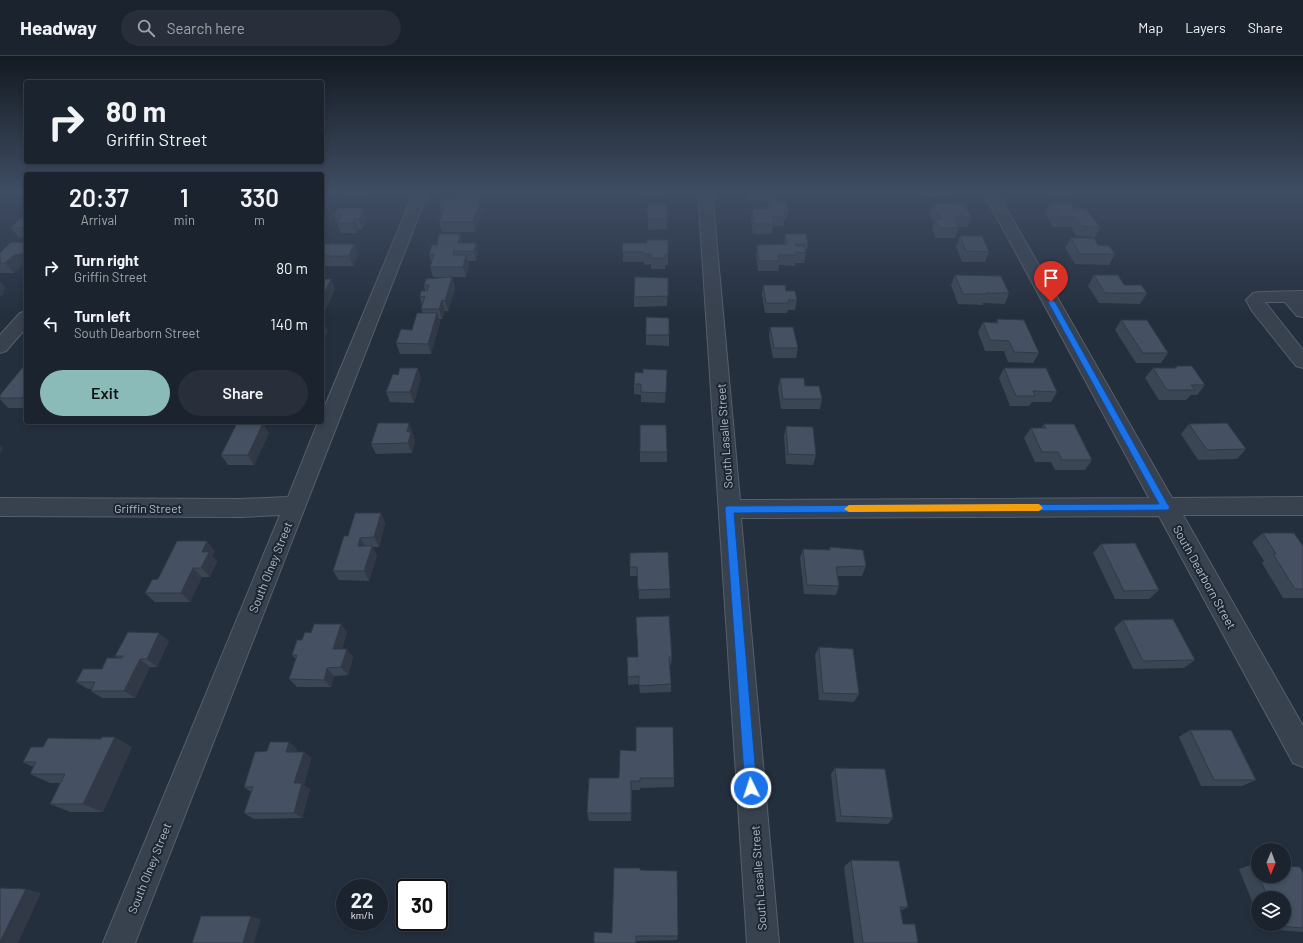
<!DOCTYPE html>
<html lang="en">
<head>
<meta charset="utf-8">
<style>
	:root { --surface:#1b232e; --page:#282f3a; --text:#f1f3f6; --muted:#a0a4aa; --line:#39404a; --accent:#8bbbb9 }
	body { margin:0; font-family:Barlow,sans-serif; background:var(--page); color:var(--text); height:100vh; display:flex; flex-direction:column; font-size:15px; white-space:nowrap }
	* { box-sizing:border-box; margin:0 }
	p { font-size:13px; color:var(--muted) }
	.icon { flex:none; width:22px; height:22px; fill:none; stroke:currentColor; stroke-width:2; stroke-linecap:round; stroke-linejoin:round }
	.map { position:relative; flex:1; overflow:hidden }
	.panel { position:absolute; left:24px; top:116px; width:300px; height:252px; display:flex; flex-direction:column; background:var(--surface); border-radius:4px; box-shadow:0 2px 6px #0003,0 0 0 1px var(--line) }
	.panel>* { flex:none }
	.guide { position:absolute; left:24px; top:24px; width:300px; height:84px; border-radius:4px; box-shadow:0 2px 6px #0003,0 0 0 1px var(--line); background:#1b232e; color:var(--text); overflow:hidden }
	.needle { width:26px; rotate:181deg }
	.buttons { position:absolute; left:1251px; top:787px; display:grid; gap:8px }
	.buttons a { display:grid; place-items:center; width:40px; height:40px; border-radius:50%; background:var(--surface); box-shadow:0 2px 6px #0003,0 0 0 1px var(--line); font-size:20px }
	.speed { position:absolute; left:336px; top:823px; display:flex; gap:8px; font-size:20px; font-weight:700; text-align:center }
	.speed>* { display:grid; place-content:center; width:52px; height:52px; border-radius:50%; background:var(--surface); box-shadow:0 2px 6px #0003,0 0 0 1px var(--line); line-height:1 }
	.speed small { font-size:10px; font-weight:400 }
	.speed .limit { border:2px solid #111; border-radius:6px; background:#fff; color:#111 }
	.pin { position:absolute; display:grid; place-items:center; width:34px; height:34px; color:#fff; margin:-41px -17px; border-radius:50% 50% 50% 0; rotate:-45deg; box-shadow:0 0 4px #0007 }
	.pin .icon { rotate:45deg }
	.me { position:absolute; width:44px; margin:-22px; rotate:356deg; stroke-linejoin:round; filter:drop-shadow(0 0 3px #0008) }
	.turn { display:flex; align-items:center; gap:14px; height:84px; padding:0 16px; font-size:18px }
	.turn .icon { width:52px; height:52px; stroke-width:2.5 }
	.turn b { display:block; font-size:28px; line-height:34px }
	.eta { display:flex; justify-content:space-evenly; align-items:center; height:68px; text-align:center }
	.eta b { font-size:24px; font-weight:600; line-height:28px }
	.button { display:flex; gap:8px; margin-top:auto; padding:8px 16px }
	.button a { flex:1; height:46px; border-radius:24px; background:var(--accent); color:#111; font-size:16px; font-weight:600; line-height:46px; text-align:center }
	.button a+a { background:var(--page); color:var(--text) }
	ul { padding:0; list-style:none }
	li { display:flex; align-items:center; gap:12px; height:56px; padding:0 16px }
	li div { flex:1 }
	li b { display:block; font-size:15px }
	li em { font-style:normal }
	header { display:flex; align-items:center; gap:24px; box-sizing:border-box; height:56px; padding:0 20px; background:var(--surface); border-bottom:1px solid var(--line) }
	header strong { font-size:19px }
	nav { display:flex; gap:22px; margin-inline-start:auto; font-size:14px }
	.search { width:280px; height:36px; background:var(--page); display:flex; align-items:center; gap:10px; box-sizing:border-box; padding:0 14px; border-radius:22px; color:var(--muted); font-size:15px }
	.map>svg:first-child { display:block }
</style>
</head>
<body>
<header>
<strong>Headway</strong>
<div class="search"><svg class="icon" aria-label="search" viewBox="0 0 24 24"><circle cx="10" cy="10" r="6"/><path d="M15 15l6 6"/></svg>Search here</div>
<nav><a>Map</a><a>Layers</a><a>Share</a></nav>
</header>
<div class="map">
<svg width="1303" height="887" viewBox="0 0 1303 887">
	<rect width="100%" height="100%" fill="#242f3e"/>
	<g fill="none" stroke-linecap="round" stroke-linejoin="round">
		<defs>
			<g id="minor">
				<polygon points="414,136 428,136 135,887 103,887 280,459 240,461 0,460 0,442 240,443 288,441 318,366 322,366 322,357"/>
				<polygon points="698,136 712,136 740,444 1149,442 983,136 997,136 1172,442 1303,441 1303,459 1183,459 1303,670 1303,711 1293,707 1159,460 741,462 779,887 747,887"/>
				<polygon points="1303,235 1303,261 1297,260 1285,246 1265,246 1303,294 1303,312 1296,310 1252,255 1246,244 1253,237 1259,236"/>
				<polygon points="26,255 26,272 6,295 0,297 0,279 20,257"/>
			</g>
		</defs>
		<!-- minor casing -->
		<use href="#minor" stroke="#565f6c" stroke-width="2"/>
		<!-- minor -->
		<use href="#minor" fill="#38414e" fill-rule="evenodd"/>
	</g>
	<!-- wall -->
	<g fill="#3b4654">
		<polygon points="346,136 379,136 377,139 368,139 366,143 353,143 352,142 348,142"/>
		<polygon points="459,136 478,136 477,141 460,141"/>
		<rect x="638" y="136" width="28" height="5"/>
		<polygon points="747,136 778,136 777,145 788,153 786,163 784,163 783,170 773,170 772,178 753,178 751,163 752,153 767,153 768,146 748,145"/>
		<polygon points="922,136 956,136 953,143 925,142"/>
		<polygon points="1032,136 1078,136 1075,141 1051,141 1050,139 1034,138"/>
		<polygon points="1050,147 1074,152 1100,171 1095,181 1076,180 1071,171 1053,171 1045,157"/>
		<polygon points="647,148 667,163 667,173 648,174"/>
		<polygon points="932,148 971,161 967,171 959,171 959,172 955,182 936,182 932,173 934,166 929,158"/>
		<polygon points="439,151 482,153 475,176 442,176 439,166 441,159"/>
		<polygon points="338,152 367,162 362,173 358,173 356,177 341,177 334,159"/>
		<polygon points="26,157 26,182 19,182 11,172"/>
		<polygon points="785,178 808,188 804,207 795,207 795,210 779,209 778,215 758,215 756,199 757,189 784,188"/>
		<polygon points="960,180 989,196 985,206 962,206 956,190"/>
		<polygon points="1071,182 1098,189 1115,198 1109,209 1075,208 1065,192"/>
		<polygon points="26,187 26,208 22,209 14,217 0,217 0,197"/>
		<polygon points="462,187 476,187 478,197 476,205 468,205 469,209 466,221 433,221 430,211 431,206 429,198 437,189"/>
		<polygon points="623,187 668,198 668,209 665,209 665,213 651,213 651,208 644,209 644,206 623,206"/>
		<polygon points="322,188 354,188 358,198 353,210 322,210"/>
		<polygon points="955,219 1009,237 1005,248 983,247 983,249 958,248 951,229"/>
		<polygon points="1094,219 1124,229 1147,237 1140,248 1099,247 1088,230"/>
		<polygon points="452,221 455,232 448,255 445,255 442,263 439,263 440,267 431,298 400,298 396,287 412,274 423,257 421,253 422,250 420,241 425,235 424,229"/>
		<polygon points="668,222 667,250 634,251 634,241"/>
		<polygon points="322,223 331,223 335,233 324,257 322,257"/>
		<polygon points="763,229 786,235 797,244 795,254 788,254 787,257 765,257 762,239"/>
		<polygon points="997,263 1039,297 1033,307 1008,306 1004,295 985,295 978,276 983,266 996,266"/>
		<polygon points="1121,264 1168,297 1161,307 1136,307 1115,274"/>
		<polygon points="770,271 798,292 796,302 773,302 769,281"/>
		<polygon points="646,279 669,279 669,290 646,289"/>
		<polygon points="1176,310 1205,329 1197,339 1191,339 1186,344 1159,344 1145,322 1153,312 1175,312"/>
		<polygon points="26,311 26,352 8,352 0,343 0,339"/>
		<polygon points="1004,312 1057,336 1051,346 1032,346 1029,350 1010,350 999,322"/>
		<polygon points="667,314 665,347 641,346 641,339 634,338 634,328 643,317"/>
		<polygon points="421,322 414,347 390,346 386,336"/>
		<polygon points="780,322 805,330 822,343 820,353 781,353 778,333"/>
		<polygon points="1044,368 1092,404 1085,414 1055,414 1051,406 1035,406 1024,382 1031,372 1042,372"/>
		<polygon points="1189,368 1246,393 1237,403 1198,404 1181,378"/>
		<polygon points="786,370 816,399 813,409 786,408 784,380"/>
		<polygon points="269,377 254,409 228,409 221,399"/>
		<polygon points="413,377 413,379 415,386 412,397 376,398 371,388"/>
		<rect x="640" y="396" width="27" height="10"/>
		<polygon points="381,457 385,467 379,491 372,491 377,499 369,525 339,524 333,515"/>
		<polygon points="1263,477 1303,490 1303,542 1283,542 1262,507 1264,505 1252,486"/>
		<polygon points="1101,488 1159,534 1149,543 1115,543 1093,497"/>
		<polygon points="830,491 866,510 862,520 838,520 839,530 836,539 804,538 800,502 803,493 829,494"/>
		<polygon points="215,495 212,500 217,505 210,521 202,521 190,546 155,546 145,537 158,523"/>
		<polygon points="630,497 670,533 670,542 639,543 638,520 630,520"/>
		<polygon points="1123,564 1195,604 1184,612 1133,613 1114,572"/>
		<polygon points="347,576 342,593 353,601 348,619 334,620 331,631 297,631 289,623 296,603 292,599 302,584"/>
		<polygon points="169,585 157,611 150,611 135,642 102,642 91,635 91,633 88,633 76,626 102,613 118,602 115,600"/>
		<polygon points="819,591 859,638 854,646 819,644 815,599"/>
		<polygon points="627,601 672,601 671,609 670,609 671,628 671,636 640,637 639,628 628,629"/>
		<polygon points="1190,674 1256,724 1242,730 1201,730 1179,681"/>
		<polygon points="132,691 103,756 70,756 50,748 60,727 50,727 30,718 33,711 23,706"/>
		<polygon points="297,693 296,696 304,696 311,702 304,729 310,733 302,762 254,763 244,757 251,736 244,731 267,695"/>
		<polygon points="835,712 893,762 888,768 836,766 831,718"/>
		<polygon points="589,722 674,722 674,731 640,732 640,734 632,734 631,765 589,765 587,757"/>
		<polygon points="851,804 908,851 900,855 903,868 918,887 854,887 844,811"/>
		<polygon points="1254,808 1258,809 1258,820 1284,820 1303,817 1303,876 1264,873 1261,868 1284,868 1284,842 1258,842 1258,860 1239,813"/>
		<polygon points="640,814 678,880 677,884 636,885 612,877"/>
	</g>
	<!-- shaded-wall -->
	<g fill="#303945">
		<polygon points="363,136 366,136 368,139 366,143"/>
		<polygon points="376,136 379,136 377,139"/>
		<polygon points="476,136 478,136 477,141"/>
		<polygon points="480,143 482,153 475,176 473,166"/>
		<polygon points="364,152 367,162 362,173 359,163"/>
		<polygon points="354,163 358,173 356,177 353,167"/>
		<polygon points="460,178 463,188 458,187"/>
		<polygon points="476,187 478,197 476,205 474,195"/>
		<polygon points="354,188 358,198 353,210 349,200"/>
		<polygon points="26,197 26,208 22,209 14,217 5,207 14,199"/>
		<polygon points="466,199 469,209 466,221 463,211"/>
		<polygon points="452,221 455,232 448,255 445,245"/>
		<polygon points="331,223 335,233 324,257 322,251 322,242"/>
		<polygon points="0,225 6,232 3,236 4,237 0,242"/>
		<polygon points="442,244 445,255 442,263 439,253"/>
		<polygon points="437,257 440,267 431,298 428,288"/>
		<polygon points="323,265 328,275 324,284 322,280 322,268"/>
		<polygon points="418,312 421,322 414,347 410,336"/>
		<polygon points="26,336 26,346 22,342"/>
		<polygon points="263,367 269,377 254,409 248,399"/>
		<polygon points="409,367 413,377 413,379 415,386 412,397 408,387 407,376"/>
		<polygon points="0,390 3,393 0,397"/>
		<polygon points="381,457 385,467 379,491 374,481"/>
		<polygon points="360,482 366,491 358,490"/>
		<polygon points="207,485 215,495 212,500 217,505 210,521 201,512 202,496"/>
		<polygon points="372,490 377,499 369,525 364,515"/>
		<polygon points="193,512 202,521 190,546 181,537"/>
		<polygon points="341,568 347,576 339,601 333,593"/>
		<polygon points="159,577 169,585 157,611 147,603"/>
		<polygon points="347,593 353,601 348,619 341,611"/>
		<polygon points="140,603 150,611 135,642 124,635"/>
		<polygon points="327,612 334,620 331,631 324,624"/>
		<polygon points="115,681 132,691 103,756 83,748"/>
		<polygon points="289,686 297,693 294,702 286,696"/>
		<polygon points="304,696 311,702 304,729 310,733 302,762 294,757 294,727"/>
		<polygon points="631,725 632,734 631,765"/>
		<polygon points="26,833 41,837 18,887 0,887"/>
		<polygon points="251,860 261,863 254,887 243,887"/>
	</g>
	<!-- building -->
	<g fill="#455162" stroke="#303945">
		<polygon points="442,143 480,143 473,166 439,166 444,151 439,151"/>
		<polygon points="768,145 786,145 788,153 784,153 785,160 773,160 774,168 754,168 752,153 770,153"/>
		<polygon points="964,147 971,161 954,161 959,172 939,172 935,163 941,162 932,148"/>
		<polygon points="1050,147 1071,147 1074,152 1086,153 1100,171 1082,170 1076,161 1058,161"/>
		<polygon points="647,148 667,148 667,163 648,163"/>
		<polygon points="338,152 364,152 359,163 354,163 353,167 338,167 342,159 334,159"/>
		<polygon points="26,157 26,172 11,172"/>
		<polygon points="439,178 460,178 458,187 476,187 474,195 454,195 453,199 466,199 463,211 430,211 434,198 429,198 432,189 437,189"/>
		<polygon points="785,178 806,178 808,188 794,188 795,190 804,190 806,197 796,196 796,199 778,199 779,205 759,205 757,189 787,188"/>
		<polygon points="960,180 982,180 989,196 966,195"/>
		<polygon points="1071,182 1094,182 1098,189 1109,190 1115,198 1080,198"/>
		<polygon points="647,184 668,184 668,198 665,198 665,202 651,202 651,198 644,198 644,196 622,196 623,187 647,187"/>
		<polygon points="11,186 26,187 26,197 14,199 5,207 0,207 0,197"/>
		<polygon points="322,188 354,188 349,200 322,200"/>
		<polygon points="955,219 1001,220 1009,237 986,237 987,238 963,238"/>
		<polygon points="1094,219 1118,219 1124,229 1141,229 1147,237 1105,237"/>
		<polygon points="452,221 445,245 442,244 439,253 421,253 425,240 420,241 421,235 427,235 429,229 424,229 426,223"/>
		<polygon points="635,221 668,222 668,240 634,241"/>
		<polygon points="322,223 331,223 322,242"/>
		<polygon points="763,229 785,229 786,235 795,235 797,244 788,244 789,247 766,247"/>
		<polygon points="417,257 437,257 428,288 396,287 401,273 412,274"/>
		<polygon points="646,261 669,262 669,279 646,279"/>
		<polygon points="997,263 1024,264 1039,297 1014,296 1009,285 990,284 983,266 998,267"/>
		<polygon points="1121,264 1147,264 1168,297 1143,297"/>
		<polygon points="770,271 793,271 798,292 774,292"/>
		<polygon points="1176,310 1192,310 1205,329 1191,329 1195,334 1167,334 1153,312 1177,312"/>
		<polygon points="23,311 26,311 26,336 22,342 0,342 0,339"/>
		<polygon points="400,312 418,312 410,336 386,336 393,318 398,319"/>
		<polygon points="1004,312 1046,312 1057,336 1033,335 1035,340 1016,340"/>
		<polygon points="643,313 667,314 666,337 641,336 641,328 634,328 635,316 643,317"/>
		<polygon points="780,322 804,322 805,330 819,330 822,343 783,343"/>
		<polygon points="237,367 263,367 248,399 221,399"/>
		<polygon points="378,367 409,367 407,376 411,376 408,387 371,388"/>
		<polygon points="1227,367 1246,393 1207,394 1189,368"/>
		<polygon points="1044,368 1074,368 1092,404 1062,404 1058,396 1042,396 1031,372 1046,372"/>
		<polygon points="640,369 666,369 667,396 640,396"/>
		<polygon points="786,370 813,371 816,399 788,398"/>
		<polygon points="355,457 381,457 374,481 360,482 358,490 372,490 364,515 333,515 344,480 348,480"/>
		<polygon points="1263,477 1294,477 1303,490 1303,533 1295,533 1273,498 1276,498"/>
		<polygon points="177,485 207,485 202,496 209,496 201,512 193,512 181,537 145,537 152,524 158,523"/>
		<polygon points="1135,487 1159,534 1124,535 1101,488"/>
		<polygon points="830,491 863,494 866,510 836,511 839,530 807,529 803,493 830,494"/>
		<polygon points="668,496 670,533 638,534 637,511 630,511 630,497"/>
		<polygon points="669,560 672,601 669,601 671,628 639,630 639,620 628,621 627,601 638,601 636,561"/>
		<polygon points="1173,563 1195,604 1143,605 1123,564"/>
		<polygon points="314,568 341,568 333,593 347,593 341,611 327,612 324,624 289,623 297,599 292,599 297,584 302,584 305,576 311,577"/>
		<polygon points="128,576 159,577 147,603 140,603 124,635 91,635 95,626 76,626 83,613 102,613 107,602 122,602 123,600 115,600"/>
		<polygon points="819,591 853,593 859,638 823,637"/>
		<polygon points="636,671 673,671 674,722 640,722 640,725 631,725 631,757 587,757 589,722 619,722 620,694 636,695"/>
		<polygon points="1190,674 1231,674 1256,724 1214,724"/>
		<polygon points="102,681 115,681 83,748 50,748 65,718 30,718 36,706 23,706 31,691 43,691 48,682 101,683"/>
		<polygon points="270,686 289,686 286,696 304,696 294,727 302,727 294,757 244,757 253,731 244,731 255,696 267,695"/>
		<polygon points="835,712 885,713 893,762 841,760"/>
		<polygon points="851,804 899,805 908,851 900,851 903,868 915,868 918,887 863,887"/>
		<polygon points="1254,808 1258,809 1258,819"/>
		<polygon points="1284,810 1300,811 1303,817 1303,872 1279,870 1279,868 1284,868 1284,842 1268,842 1259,820 1284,820"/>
		<polygon points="614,812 640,812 640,814 677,815 678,880 636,880 636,887 594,887 594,876 612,877"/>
		<polygon points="0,832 26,833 0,886"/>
		<polygon points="201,860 251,860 243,887 192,887"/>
	</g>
	<!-- sky -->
	<linearGradient id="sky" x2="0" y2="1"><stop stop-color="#141a22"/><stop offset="0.52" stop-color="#3f4d63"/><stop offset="1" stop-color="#3f4d63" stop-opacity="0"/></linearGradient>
	<rect width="1303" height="260" fill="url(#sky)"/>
	<!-- route -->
	<polygon fill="#1a73e8" stroke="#114b97" points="1051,243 1055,246 1168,449 1170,451 1168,454 734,457 757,732 755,736 751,738 747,736 745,732 725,453 726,450 1159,448 1048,246"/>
	<!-- slow -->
	<polygon fill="#f59e0b" points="1039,448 1043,452 1039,455 849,456 844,453 849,449"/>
	<g text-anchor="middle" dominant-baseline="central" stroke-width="4" stroke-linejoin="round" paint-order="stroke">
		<!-- street labels -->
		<g font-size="12" fill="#b4bcc9" stroke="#1d2633">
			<text transform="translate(724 380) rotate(-94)">South Lasalle Street</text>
			<text x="148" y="452">Griffin Street</text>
			<text transform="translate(270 511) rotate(-68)">South Olney Street</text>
			<text transform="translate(1205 521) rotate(61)">South Dearborn Street</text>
			<text transform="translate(149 812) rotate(-68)">South Olney Street</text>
			<text transform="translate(758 822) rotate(-94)">South Lasalle Street</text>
		</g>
	</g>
</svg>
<div class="buttons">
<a><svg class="needle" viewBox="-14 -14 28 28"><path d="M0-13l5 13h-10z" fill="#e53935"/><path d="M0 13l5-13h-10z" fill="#a0a4aa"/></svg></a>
<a><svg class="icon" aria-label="layers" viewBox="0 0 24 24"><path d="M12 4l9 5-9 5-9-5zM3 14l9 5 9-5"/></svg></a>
</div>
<div class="speed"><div>22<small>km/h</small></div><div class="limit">30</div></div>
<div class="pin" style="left:1051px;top:246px;background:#d93025"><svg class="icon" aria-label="arrive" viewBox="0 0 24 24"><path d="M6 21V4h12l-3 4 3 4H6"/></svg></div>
<svg class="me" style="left:751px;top:732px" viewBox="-20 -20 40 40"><circle r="17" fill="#1a73e8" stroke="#fff" stroke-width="3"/><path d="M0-11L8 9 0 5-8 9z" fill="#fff"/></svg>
<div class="guide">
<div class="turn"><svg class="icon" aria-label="right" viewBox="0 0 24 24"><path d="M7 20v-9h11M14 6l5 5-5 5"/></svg><div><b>80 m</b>Griffin Street</div></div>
</div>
<section class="panel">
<div class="eta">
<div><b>20:37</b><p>Arrival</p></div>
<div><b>1</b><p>min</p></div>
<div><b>330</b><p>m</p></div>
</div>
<ul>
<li><svg class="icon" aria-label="right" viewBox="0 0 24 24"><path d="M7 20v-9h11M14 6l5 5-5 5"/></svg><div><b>Turn right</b><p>Griffin Street</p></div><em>80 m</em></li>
<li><svg class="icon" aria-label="left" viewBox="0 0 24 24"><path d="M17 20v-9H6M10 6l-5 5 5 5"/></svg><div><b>Turn left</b><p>South Dearborn Street</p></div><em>140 m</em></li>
</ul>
<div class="button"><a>Exit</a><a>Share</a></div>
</section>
</div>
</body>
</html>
